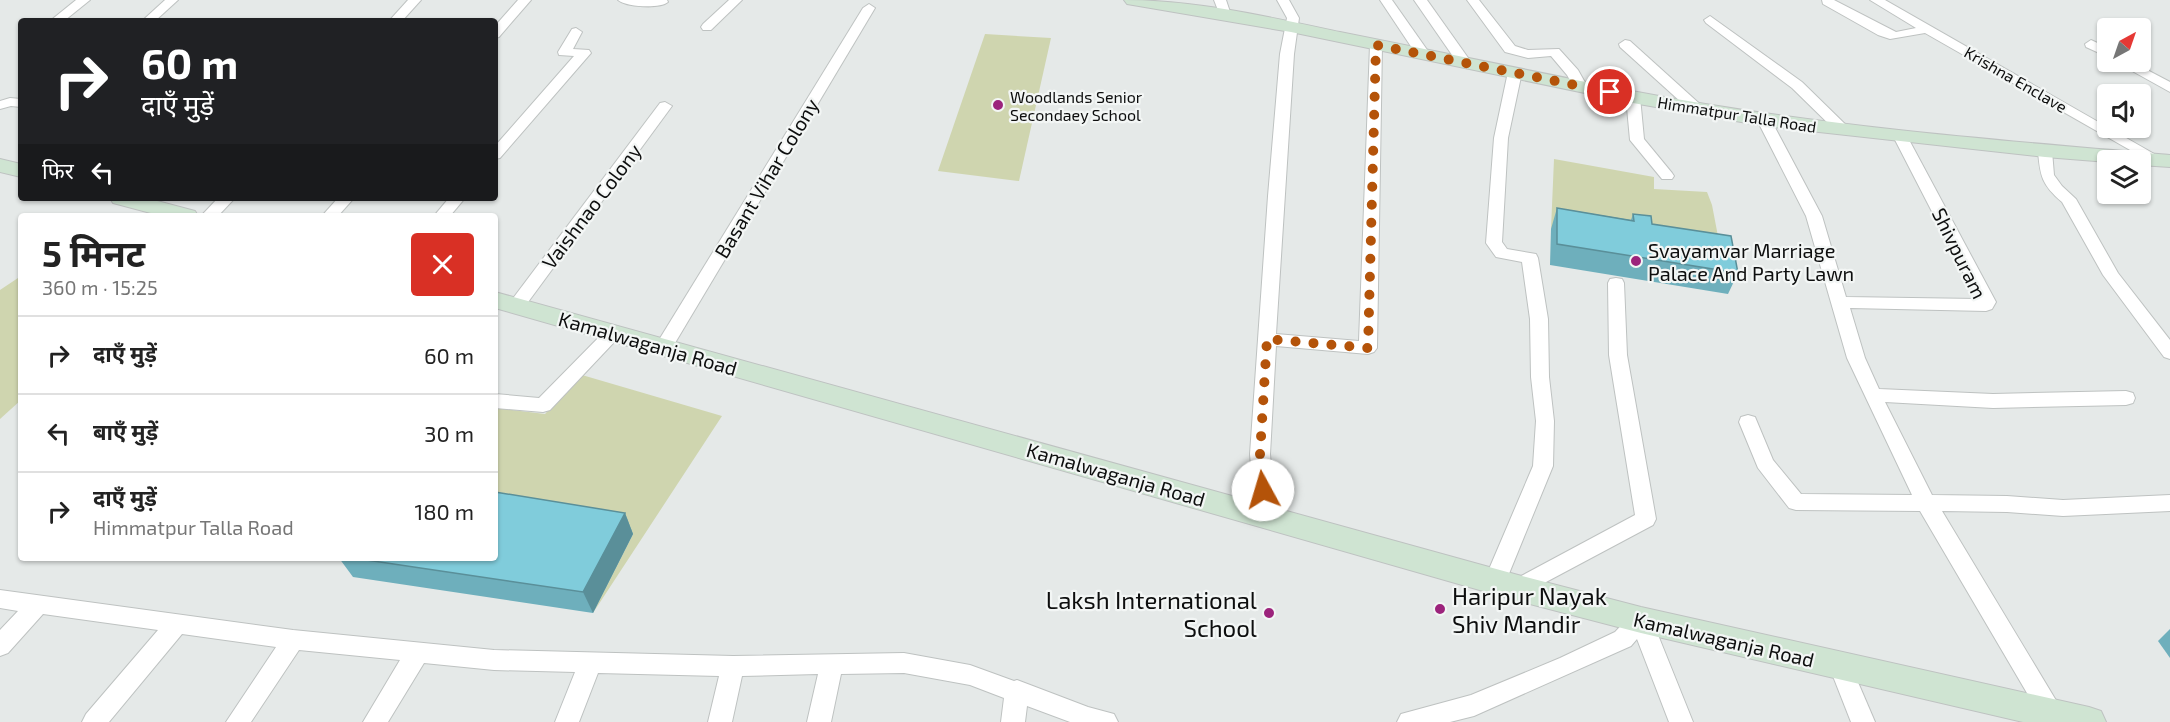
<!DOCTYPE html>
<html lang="hi">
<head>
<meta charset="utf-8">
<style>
	:root { --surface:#fff; --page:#f2f2f2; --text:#222; --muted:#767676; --line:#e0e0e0 }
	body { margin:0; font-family:"Exo 2","Noto Sans Devanagari",sans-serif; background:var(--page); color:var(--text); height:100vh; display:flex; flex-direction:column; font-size:22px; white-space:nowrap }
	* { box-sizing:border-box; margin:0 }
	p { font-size:20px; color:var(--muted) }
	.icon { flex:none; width:33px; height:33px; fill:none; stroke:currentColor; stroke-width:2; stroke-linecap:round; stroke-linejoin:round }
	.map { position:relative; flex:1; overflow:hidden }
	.side { position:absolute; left:18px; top:213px; width:480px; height:348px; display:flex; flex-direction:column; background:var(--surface); border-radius:6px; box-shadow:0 2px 4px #0004 }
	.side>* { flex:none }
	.banner { position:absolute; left:18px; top:18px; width:480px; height:183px; border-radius:6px; box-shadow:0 2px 4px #0004; background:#202124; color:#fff; overflow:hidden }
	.needle { width:39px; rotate:40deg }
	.tools { position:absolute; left:2097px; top:18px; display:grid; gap:12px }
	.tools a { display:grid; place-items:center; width:54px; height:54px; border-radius:6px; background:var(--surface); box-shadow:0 2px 4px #0004; font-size:30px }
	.pin { position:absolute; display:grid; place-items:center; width:51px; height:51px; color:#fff; margin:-26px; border:3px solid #fff; border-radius:50%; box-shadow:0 2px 6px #0007 }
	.me { position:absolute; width:66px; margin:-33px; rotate:354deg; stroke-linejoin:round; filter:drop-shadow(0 0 4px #0008) }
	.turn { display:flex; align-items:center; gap:21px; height:126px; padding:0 24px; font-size:27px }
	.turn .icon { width:78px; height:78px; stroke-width:2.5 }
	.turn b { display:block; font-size:42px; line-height:51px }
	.then { display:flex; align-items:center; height:57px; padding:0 24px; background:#0003; gap:12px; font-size:22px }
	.round { display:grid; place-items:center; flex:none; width:63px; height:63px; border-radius:6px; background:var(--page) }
	.overview { display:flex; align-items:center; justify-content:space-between; height:102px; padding:0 24px }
	h1 { font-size:36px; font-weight:700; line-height:45px }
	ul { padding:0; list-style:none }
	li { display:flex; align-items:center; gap:18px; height:78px; padding:0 24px; border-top:2px solid var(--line) }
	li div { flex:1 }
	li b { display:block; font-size:22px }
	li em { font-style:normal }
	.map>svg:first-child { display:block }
</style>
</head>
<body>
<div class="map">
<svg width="2170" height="722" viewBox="0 0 2170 722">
	<rect width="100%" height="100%" fill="#e5e9e8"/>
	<!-- green -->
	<g fill="#cfd5af">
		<polygon points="985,34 1051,38 1019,181 938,171"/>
		<polygon points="1554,159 1654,177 1654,189 1707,192 1712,205 1722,257 1551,229"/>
		<polygon points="21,276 21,400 0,419 0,290"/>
		<polygon points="582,375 722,416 593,613 633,534 495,512 495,408 545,414"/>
	</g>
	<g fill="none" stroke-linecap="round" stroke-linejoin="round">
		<defs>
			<g id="street">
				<polygon points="76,0 90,0 64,21 50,21"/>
				<polygon points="165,0 178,0 155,21 142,21"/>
				<polygon points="408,0 421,0 402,21 389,21"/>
				<polygon points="518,0 531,0 499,37 495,38 495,26"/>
				<path d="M 618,0 L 667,0 L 668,2 C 660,9 626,7 618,0 Z"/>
				<polygon points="729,0 742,0 711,30 703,30 701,27 703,24"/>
				<polygon points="1214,0 1226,0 1231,15 1229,18 1221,18"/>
				<polygon points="1277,0 1289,0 1299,18 1294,54 1276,334 1359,341 1370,45 1376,41 1382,45 1377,348 1374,352 1368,354 1276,346 1270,454 1273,489 1291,520 1288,526 1281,528 1274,526 1253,490 1250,454 1268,196 1280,54 1287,18"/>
				<polygon points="1380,0 1392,0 1430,54 1428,57 1418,57"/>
				<polygon points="1414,0 1427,0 1471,62 1469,65 1459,65"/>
				<polygon points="1467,0 1479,0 1515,46 1528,50 1559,49 1578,70 1587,86 1585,89 1575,89 1567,75 1551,56 1528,58 1505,52"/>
				<polygon points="1822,0 1834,0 1896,32 1916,28 1870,0 1885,0 2163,159 2156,163 2151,162 1925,33 1890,39 1878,35 1823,4"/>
				<polygon points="869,4 875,8 672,348 669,352 657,352 654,348 863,8"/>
				<polygon points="1710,16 1802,82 1848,127 1850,130 1848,133 1838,133 1792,88 1706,23 1704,20"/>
				<polygon points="576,28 582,32 573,49 589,50 591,53 500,158 495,159 495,146 574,56 559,55 558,52 572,29"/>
				<polygon points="1625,40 1630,41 1702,106 1704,109 1702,112 1692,112 1620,47 1619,44"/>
				<polygon points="2091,40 2108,48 2108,57 2086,47 2085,44"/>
				<polygon points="2116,62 2132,62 2170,82 2170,92"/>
				<polygon points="1515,68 1522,72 1508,138 1502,242 1507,249 1536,254 1538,258 1548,319 1549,377 1554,421 1553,466 1506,581 1503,587 1495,590 1487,587 1484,581 1533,466 1536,421 1531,377 1530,319 1522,262 1496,257 1486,243 1494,138 1508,72"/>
				<polygon points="1633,93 1640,97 1644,139 1672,173 1674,176 1672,179 1662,179 1630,140 1626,97"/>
				<polygon points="10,98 21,99 21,107 11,106 0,109 0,101"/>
				<polygon points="665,102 672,106 523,309 511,309 508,305 511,301 660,103"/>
				<polygon points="1764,116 1771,120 1822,216 1846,297 1977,299 1893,136 1900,132 1907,136 1996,302 1992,309 1986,311 1850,308 1865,358 1879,389 1993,394 2126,391 2133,393 2135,398 2133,403 2126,405 1993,408 1885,402 1932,495 2007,496 2063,500 2170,495 2170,511 2063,516 2007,512 1942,511 2069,722 2044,722 1920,511 1796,510 1789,508 1758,468 1739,422 1741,417 1748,415 1755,417 1773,460 1801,494 1912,495 1847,358 1806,216 1757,120"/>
				<path d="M 2045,147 L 2052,151 L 2054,175 L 2062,186 L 2076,199 L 2118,273 L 2170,340 L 2170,359 L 2164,357 L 2103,275 L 2062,202 C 2042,185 2040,176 2038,151 Z"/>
				<polygon points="218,198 235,198 218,216 201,216"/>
				<polygon points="338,198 354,198 338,216 322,216"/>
				<polygon points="449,198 465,198 450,216 434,216"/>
				<polygon points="1616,278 1622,279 1624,283 1627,355 1656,519 1653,525 1518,597 1510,594 1507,588 1510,582 1635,515 1609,355 1608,283 1610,279"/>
				<polygon points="613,327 619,329 622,333 619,337 550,410 543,412 495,408 495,394 539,398 607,329"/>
				<polygon points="0,590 293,630 494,650 733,656 904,653 970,665 1014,681 1017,680 1088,707 1114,714 1118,722 1070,722 1027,706 1025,722 1001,722 1004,698 970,685 904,673 841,674 831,722 807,722 818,674 742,676 732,722 708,722 719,676 598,673 579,722 555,722 575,672 494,670 424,663 388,722 363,722 400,660 299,650 251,722 226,722 276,647 182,634 109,722 82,722 86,714 158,630 43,614 8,653 0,656 0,630 18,611 0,608"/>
				<polygon points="1641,611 1649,613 1652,620 1693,722 1669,722 1637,639 1631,646 1474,716 1450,722 1397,722 1401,714 1471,695 1560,658 1615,632 1633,613"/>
				<polygon points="1840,656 1848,659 1875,722 1851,722 1829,666 1832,659"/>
			</g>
			<g id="secondary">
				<path d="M 1124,0 C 1196,0 1269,17 1340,32 C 1437,51 1534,72 1632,91 C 1809,125 1990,140 2170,155 L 2170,167 L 2140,165 L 2140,160 L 2108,162 L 2045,157 L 1764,126 L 1633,103 L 1291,32 L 1133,5 L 1127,4 Z"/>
				<polygon points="0,159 21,164 21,177 0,172"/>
				<polygon points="110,198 146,198 195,211 198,216 162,216 113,203"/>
				<polygon points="495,292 1518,575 1641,607 2089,707 2101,711 2106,722 2023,722 1641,633 1518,601 495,308"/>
			</g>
		</defs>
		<!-- street casing -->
		<use href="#street" stroke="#bec2c1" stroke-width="2"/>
		<!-- secondary casing -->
		<use href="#secondary" stroke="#bec2c1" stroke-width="2"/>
		<!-- street -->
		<use href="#street" fill="#fff" fill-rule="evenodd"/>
		<!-- secondary -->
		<use href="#secondary" fill="#cfe4d2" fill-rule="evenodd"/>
	</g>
	<!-- wall -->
	<g fill="#6eafbc">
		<polygon points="1557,208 1631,220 1633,214 1738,273 1728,294 1550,265 1551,229"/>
		<polygon points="625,513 633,534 593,613 353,577 339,558 495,558"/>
		<polygon points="2170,629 2170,658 2158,641"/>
	</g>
	<!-- shaded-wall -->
	<polygon fill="#5a8f99" points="625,513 633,534 593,613 583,592"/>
	<!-- building -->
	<g fill="#80ccdb" stroke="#5a8f99" stroke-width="1.5">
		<polygon points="1557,208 1634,221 1633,214 1651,216 1652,224 1731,236 1738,273 1557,244"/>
		<polygon points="495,492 625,513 583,592 353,558 495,558"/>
	</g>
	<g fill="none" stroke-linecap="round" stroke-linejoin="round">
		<!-- route -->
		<polyline stroke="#b45309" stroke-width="10" stroke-dasharray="0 18" points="1263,490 1260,454 1267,339 1368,348 1376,45 1610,92"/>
	</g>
	<!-- markers -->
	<g fill="#9c237c" stroke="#f3f6f5" stroke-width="2">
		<circle cx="998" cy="105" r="6"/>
		<circle cx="1636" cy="261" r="6"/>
		<circle cx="1440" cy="609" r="6"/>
		<circle cx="1269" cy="613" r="6"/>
	</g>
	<g text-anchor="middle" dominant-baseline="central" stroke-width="4.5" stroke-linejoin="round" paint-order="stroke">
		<!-- far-street labels -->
		<g font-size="16" fill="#0d0e0e" stroke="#f3f6f5">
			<text transform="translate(2016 79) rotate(30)">Krishna Enclave</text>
			<text transform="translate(1737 114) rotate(9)">Himmatpur Talla Road</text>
		</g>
		<!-- far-poi labels -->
		<g font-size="16" fill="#0d0e0e" stroke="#f3f6f5" text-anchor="start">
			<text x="1010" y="96">Woodlands Senior<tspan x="1010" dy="18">Secondaey School</tspan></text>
		</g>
		<!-- street labels -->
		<g font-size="20" fill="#0d0e0e" stroke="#f3f6f5">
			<text transform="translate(766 178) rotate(-59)">Basant Vihar Colony</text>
			<text transform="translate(591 206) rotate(-53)">Vaishnao Colony</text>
			<text transform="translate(1960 253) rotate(64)">Shivpuram</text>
			<text transform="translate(648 343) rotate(16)">Kamalwaganja Road</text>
			<text transform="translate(1116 474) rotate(16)">Kamalwaganja Road</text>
			<text transform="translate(1724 639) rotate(13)">Kamalwaganja Road</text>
		</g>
		<!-- poi labels -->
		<g font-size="20" fill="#0d0e0e" stroke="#f3f6f5" text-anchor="start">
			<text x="1648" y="250">Svayamvar Marriage<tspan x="1648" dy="23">Palace And Party Lawn</tspan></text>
		</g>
		<!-- near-poi labels -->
		<g font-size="24" fill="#0d0e0e" stroke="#f3f6f5" text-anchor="start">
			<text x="1452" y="595">Haripur Nayak<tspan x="1452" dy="28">Shiv Mandir</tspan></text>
			<text x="1257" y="599" text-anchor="end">Laksh International<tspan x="1257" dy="28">School</tspan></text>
		</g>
	</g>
</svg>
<div class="tools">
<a><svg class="needle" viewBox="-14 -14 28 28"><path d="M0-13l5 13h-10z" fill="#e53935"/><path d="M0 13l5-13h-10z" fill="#767676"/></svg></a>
<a><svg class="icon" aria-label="sound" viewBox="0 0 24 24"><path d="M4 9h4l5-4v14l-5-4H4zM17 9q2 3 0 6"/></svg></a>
<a><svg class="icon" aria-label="layers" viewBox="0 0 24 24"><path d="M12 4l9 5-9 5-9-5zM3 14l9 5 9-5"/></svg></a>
</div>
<div class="pin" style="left:1610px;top:92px;background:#d93025"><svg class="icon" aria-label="arrive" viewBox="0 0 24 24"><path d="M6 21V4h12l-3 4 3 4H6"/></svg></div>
<svg class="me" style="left:1263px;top:490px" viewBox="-20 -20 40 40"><circle r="19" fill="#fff"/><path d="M0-13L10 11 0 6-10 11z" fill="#b45309"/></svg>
<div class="banner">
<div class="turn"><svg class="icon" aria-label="right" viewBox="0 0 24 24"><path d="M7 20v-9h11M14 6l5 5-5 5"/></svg><div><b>60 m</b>दाएँ मुड़ें</div></div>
<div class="then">फिर<svg class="icon" aria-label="left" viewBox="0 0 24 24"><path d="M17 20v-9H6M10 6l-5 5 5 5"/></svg></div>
</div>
<section class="side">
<div class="overview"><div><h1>5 मिनट</h1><p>360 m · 15:25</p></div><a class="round" style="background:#d93025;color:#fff"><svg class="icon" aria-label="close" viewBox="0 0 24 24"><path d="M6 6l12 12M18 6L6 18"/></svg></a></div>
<ul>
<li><svg class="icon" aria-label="right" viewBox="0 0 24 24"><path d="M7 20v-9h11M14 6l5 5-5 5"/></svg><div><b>दाएँ मुड़ें</b></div><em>60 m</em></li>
<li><svg class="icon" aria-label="left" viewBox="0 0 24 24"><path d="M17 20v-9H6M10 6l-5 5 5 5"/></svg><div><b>बाएँ मुड़ें</b></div><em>30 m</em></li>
<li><svg class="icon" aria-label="right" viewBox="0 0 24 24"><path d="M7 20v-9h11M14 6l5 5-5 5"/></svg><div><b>दाएँ मुड़ें</b><p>Himmatpur Talla Road</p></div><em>180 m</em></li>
</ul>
</section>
</div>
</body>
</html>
